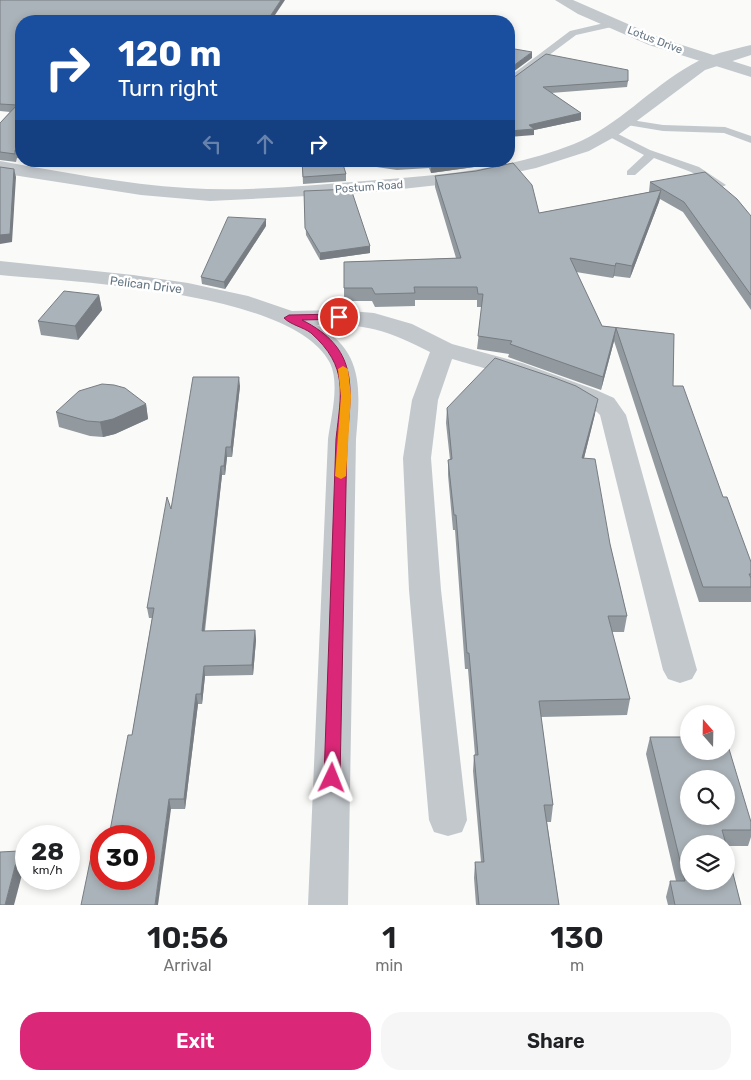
<!DOCTYPE html>
<html lang="en">
<head>
<meta charset="utf-8">
<style>
	:root { --surface:#fff; --page:#f6f6f6; --text:#202124; --muted:#757577; --accent:#db2777 }
	body { margin:0; font-family:Rubik,sans-serif; background:var(--page); color:var(--text); height:100vh; display:flex; flex-direction:column; font-size:19px; white-space:nowrap }
	* { box-sizing:border-box; margin:0 }
	p { font-size:16px; color:var(--muted) }
	.icon { flex:none; width:28px; height:28px; fill:none; stroke:currentColor; stroke-width:2; stroke-linecap:round; stroke-linejoin:round }
	.map { position:relative; height:905px; overflow:hidden }
	.drawer { display:flex; flex-direction:column; background:var(--surface); flex:1 }
	.drawer>* { flex:none }
	.top-card { position:absolute; left:15px; top:15px; width:500px; height:152px; border-radius:20px; box-shadow:0 2px 8px #0003; background:#1a4fa0; color:#fff; overflow:hidden }
	.needle { width:32px; rotate:340deg }
	.controls { position:absolute; left:680px; top:705px; display:grid; gap:10px }
	.controls a { display:grid; place-items:center; width:55px; height:55px; border-radius:50%; background:var(--surface); box-shadow:0 2px 8px #0003; font-size:25px }
	.speed { position:absolute; left:15px; top:825px; display:flex; gap:10px; font-size:25px; font-weight:700; text-align:center }
	.speed>* { display:grid; place-content:center; width:65px; height:65px; border-radius:50%; background:var(--surface); box-shadow:0 2px 8px #0003; line-height:1 }
	.speed small { font-size:12px; font-weight:400 }
	.speed .limit { border:8px solid #d22; background:#fff; color:#111 }
	.pin { position:absolute; display:grid; place-items:center; width:42px; height:42px; color:#fff; margin:-21px; border:2px solid #fff; border-radius:50%; box-shadow:0 1px 5px #0007 }
	.me { position:absolute; width:55px; margin:-28px; rotate:2deg; stroke-linejoin:round; filter:drop-shadow(0 0 4px #0008) }
	.turn { display:flex; align-items:center; gap:18px; height:105px; padding:0 20px; font-size:22px }
	.turn .icon { width:65px; height:65px; stroke-width:2.5 }
	.turn b { display:block; font-size:35px; line-height:42px }
	.lanes { display:flex; align-items:center; height:48px; padding:0 20px; background:#0003; justify-content:center; gap:25px; direction:ltr }
	.lanes .off { opacity:.35 }
	.eta { display:flex; justify-content:space-evenly; align-items:center; height:85px; text-align:center }
	.eta b { font-size:30px; font-weight:600; line-height:35px }
	.primary-button { display:flex; gap:10px; margin-top:auto; padding:10px 20px }
	.primary-button a { flex:1; height:58px; border-radius:20px; background:var(--accent); color:#fff; font-size:20px; font-weight:600; line-height:58px; text-align:center }
	.primary-button a+a { background:var(--page); color:var(--text) }
	.map>svg:first-child { display:block }
</style>
</head>
<body>
<div class="map">
<svg width="751" height="905" viewBox="0 0 751 905">
	<rect width="100%" height="100%" fill="#fafaf8"/>
	<g fill="none" stroke-linecap="round" stroke-linejoin="round">
		<!-- service -->
		<g fill="#c3c8cc" fill-rule="evenodd">
			<polygon points="613,21 616,22 616,26 576,35 509,85 509,77 570,31"/>
			<polygon points="625,119 663,125 725,127 751,136 751,143 724,133 663,131 621,124 620,122"/>
			<polygon points="610,130 650,150 699,167 726,185 720,188 716,187 691,172 654,158 635,175 627,175 627,171 644,155 606,135 606,131"/>
		</g>
		<!-- minor -->
		<g fill="#c3c8cc" fill-rule="evenodd">
			<path d="M 751,45 L 751,55 L 705,70 L 618,135 L 589,151 L 536,168 L 475,181 L 365,193 L 210,201 L 141,195 L 0,173 L 0,161 C 62,172 124,184 187,188 C 250,192 314,185 377,180 C 443,175 511,169 574,144 C 618,126 650,88 691,65 C 709,54 731,50 751,45 Z"/>
			<path d="M 0,261 L 133,275 L 188,283 L 248,296 L 292,311 L 339,310 L 374,313 L 412,324 L 452,344 L 522,363 L 596,390 L 614,398 L 626,415 L 697,670 L 692,679 L 680,683 L 668,679 L 663,670 L 600,415 C 585,395 480,367 452,359 L 438,400 L 431,458 L 441,590 L 467,820 L 462,832 L 448,836 L 434,832 L 429,820 L 409,590 L 403,458 L 412,400 L 430,352 C 387,330 365,323 317,325 C 365,352 360,391 356,439 L 348,905 L 308,905 L 328,439 C 331,417 340,384 330,363 C 293,291 74,282 0,275 Z"/>
		</g>
		<!-- tertiary -->
		<polygon fill="#c3c8cc" fill-rule="evenodd" points="555,0 573,0 660,38 751,67 751,77 649,45 578,14"/>
	</g>
	<!-- wall -->
	<g fill="#929a9f" fill-rule="evenodd">
		<polygon points="0,0 21,21 21,158 17,158 16,162 0,160 0,123 10,112 0,111"/>
		<polygon points="509,81 628,81 627,87 551,93 581,113 581,120 534,130 534,135"/>
		<polygon points="302,161 503,161 503,163 431,173 429,168 397,170 342,162 346,174 346,181 303,184"/>
		<polygon points="435,176 539,213 649,192 650,182 751,216 751,310 683,212 660,199 630,278 614,276 613,278 576,272 602,326 674,334 673,386 723,497 751,562 751,602 699,602 614,341 601,390 508,357 509,354 477,349 482,307 477,307 477,300 415,300 415,306 375,307 372,301 344,301 344,262 456,258 435,187"/>
		<polygon points="304,191 370,246 370,253 320,260 306,235"/>
		<polygon points="266,226 225,289 202,284 201,277"/>
		<polygon points="99,295 102,310 78,340 41,335 38,321"/>
		<polygon points="240,386 232,457 227,457 225,475 222,475 205,631 255,630 256,640 253,675 205,676 202,704 198,704 185,809 171,809 101,879 132,735 152,618 149,618 147,608 171,509"/>
		<polygon points="146,404 148,419 115,434 103,437 90,436 59,427 56,412"/>
		<polygon points="447,408 595,414 584,458 610,544 627,616 624,632 612,632 630,699 627,715 541,717 553,805 551,822 547,822 559,905 476,905 474,878 475,862 481,862 473,771 474,755 475,755 468,669 465,669 455,530 453,530 448,475 448,460 450,460 446,423"/>
		<path d="M 650,737 L 751,822 L 751,837 L 748,846 L 726,846 L 741,905 L 668,905 L 666,897 L 670,881 L 676,881 L 646,754 ZM 689,844 L 726,844 L 726,846 Z"/>
	</g>
	<!-- shaded-wall -->
	<g fill="#777d82">
		<polygon points="281,0 285,0 271,21 267,21"/>
		<polygon points="532,52 532,58 509,75 509,69"/>
		<polygon points="581,113 581,120 534,130 534,135 509,137 509,131 529,125"/>
		<polygon points="469,161 503,161 503,163 431,173 431,167"/>
		<polygon points="14,169 16,177 12,242 0,244 0,235"/>
		<polygon points="661,190 659,202 630,278 632,266"/>
		<polygon points="266,219 266,226 225,289 224,282"/>
		<polygon points="370,246 370,253 320,260 320,253"/>
		<polygon points="616,263 614,276 613,278 615,266"/>
		<polygon points="99,295 102,310 78,340 75,326"/>
		<polygon points="616,328 614,341 601,390 603,377"/>
		<polygon points="239,377 240,386 232,457 231,447"/>
		<polygon points="598,399 595,414 580,474 582,458"/>
		<polygon points="146,404 148,419 115,434 103,437 100,422"/>
		<polygon points="226,447 227,457 225,475 224,466"/>
		<polygon points="221,466 222,475 203,641 202,631"/>
		<polygon points="255,630 256,640 253,675 252,665"/>
		<polygon points="204,666 205,676 202,704 201,694"/>
		<polygon points="196,694 198,704 185,809 184,799"/>
		<polygon points="169,799 171,809 158,905 155,905"/>
		<polygon points="19,851 24,867 14,905 5,905"/>
	</g>
	<!-- building -->
	<g fill="#aab3b9" stroke="#777d82" fill-rule="evenodd">
		<polygon points="0,0 281,0 267,21 21,21 21,150 15,150 15,154 0,152 0,123 17,105 0,104"/>
		<polygon points="401,17 424,21 392,21"/>
		<polygon points="509,48 532,52 509,69"/>
		<polygon points="546,54 628,70 628,81 543,87 581,113 529,125 534,129 509,131 509,75 509,81"/>
		<polygon points="302,161 342,161 346,174 303,177"/>
		<polygon points="384,161 469,161 431,167 429,161 397,163"/>
		<polygon points="513,163 532,185 539,213 661,190 632,266 616,263 615,266 570,258 602,326 674,334 673,386 683,386 723,497 727,497 751,562 751,574 749,574 751,578 751,587 703,587 616,328 603,377 510,344 512,341 478,336 483,294 478,294 477,287 414,287 415,293 375,294 372,288 344,288 344,262 461,258 435,176 476,171"/>
		<polygon points="0,167 14,169 10,234 0,235"/>
		<polygon points="705,172 737,199 751,216 751,295 684,202 650,182"/>
		<polygon points="351,189 370,246 320,253 305,228 304,191"/>
		<polygon points="228,217 266,219 224,282 201,277"/>
		<polygon points="64,291 99,295 75,326 38,321"/>
		<polygon points="495,358 555,378 576,386 598,399 582,458 595,459 610,544 627,616 608,616 630,699 539,701 553,805 544,805 559,905 479,905 475,862 484,862 474,755 478,755 469,653 467,653 456,515 454,515 448,460 452,459 447,408"/>
		<polygon points="193,377 239,377 231,447 226,447 224,466 221,466 202,631 255,630 252,665 204,666 201,694 196,694 184,799 169,799 155,905 81,905 93,847 101,847 101,879 144,879 144,836 109,836 128,735 132,735 154,608 147,608 167,497 171,509"/>
		<polygon points="102,384 114,385 125,388 146,404 113,419 100,422 87,421 56,412 79,391"/>
		<path d="M 650,737 L 689,737 L 689,751 L 726,751 L 726,739 L 751,822 L 751,830 L 722,830 L 726,844 L 689,844 L 689,881 L 726,881 L 726,846 L 741,905 L 675,905 L 670,881 L 685,881 ZM 689,779 L 726,779 L 726,816 L 689,816 Z"/>
		<polygon points="19,851 5,905 0,905 0,852"/>
	</g>
	<!-- route -->
	<path fill="#db2777" stroke="#8e194d" d="M 339,314 L 344,317 L 342,319 L 302,320 C 358,348 352,385 347,439 L 340,778 L 337,783 L 332,785 L 327,783 L 324,778 L 336,439 C 341,393 349,367 311,333 C 303,327 291,325 284,318 L 289,315 Z"/>
	<!-- slow -->
	<polygon fill="#f59e0b" points="343,366 348,369 351,396 346,476 341,479 335,476 341,396 338,369"/>
	<g text-anchor="middle" dominant-baseline="central" stroke-width="5" stroke-linejoin="round" paint-order="stroke">
		<!-- far-street labels -->
		<g font-size="11" fill="#657683" stroke="#fff">
			<text transform="translate(655 40) rotate(21)">Lotus Drive</text>
			<text transform="translate(369 187) rotate(-4)">Postum Road</text>
		</g>
		<!-- street labels -->
		<g font-size="12" fill="#657683" stroke="#fff">
			<text transform="translate(146 285) rotate(7)">Pelican Drive</text>
		</g>
	</g>
</svg>
<div class="controls">
<a><svg class="needle" viewBox="-14 -14 28 28"><path d="M0-13l5 13h-10z" fill="#e53935"/><path d="M0 13l5-13h-10z" fill="#757577"/></svg></a>
<a><svg class="icon" aria-label="search" viewBox="0 0 24 24"><circle cx="10" cy="10" r="6"/><path d="M15 15l6 6"/></svg></a>
<a><svg class="icon" aria-label="layers" viewBox="0 0 24 24"><path d="M12 4l9 5-9 5-9-5zM3 14l9 5 9-5"/></svg></a>
</div>
<div class="speed"><div>28<small>km/h</small></div><div class="limit">30</div></div>
<div class="pin" style="left:339px;top:317px;background:#d93025"><svg class="icon" aria-label="arrive" viewBox="0 0 24 24"><path d="M6 21V4h12l-3 4 3 4H6"/></svg></div>
<svg class="me" style="left:332px;top:778px" viewBox="-20 -20 40 40"><path d="M0-17L14 15 0 8-14 15z" fill="#db2777" stroke="#fff" stroke-width="4"/></svg>
<div class="top-card">
<div class="turn"><svg class="icon" aria-label="right" viewBox="0 0 24 24"><path d="M7 20v-9h11M14 6l5 5-5 5"/></svg><div><b>120 m</b>Turn right</div></div>
<div class="lanes"><svg class="icon off" aria-label="left" viewBox="0 0 24 24"><path d="M17 20v-9H6M10 6l-5 5 5 5"/></svg><svg class="icon off" aria-label="ahead" viewBox="0 0 24 24"><path d="M12 20V5M6 11l6-6 6 6"/></svg><svg class="icon" aria-label="right" viewBox="0 0 24 24"><path d="M7 20v-9h11M14 6l5 5-5 5"/></svg></div>
</div>
</div>
<section class="drawer">
<div class="eta">
<div><b>10:56</b><p>Arrival</p></div>
<div><b>1</b><p>min</p></div>
<div><b>130</b><p>m</p></div>
</div>
<div class="primary-button"><a>Exit</a><a>Share</a></div>
</section>
</body>
</html>
